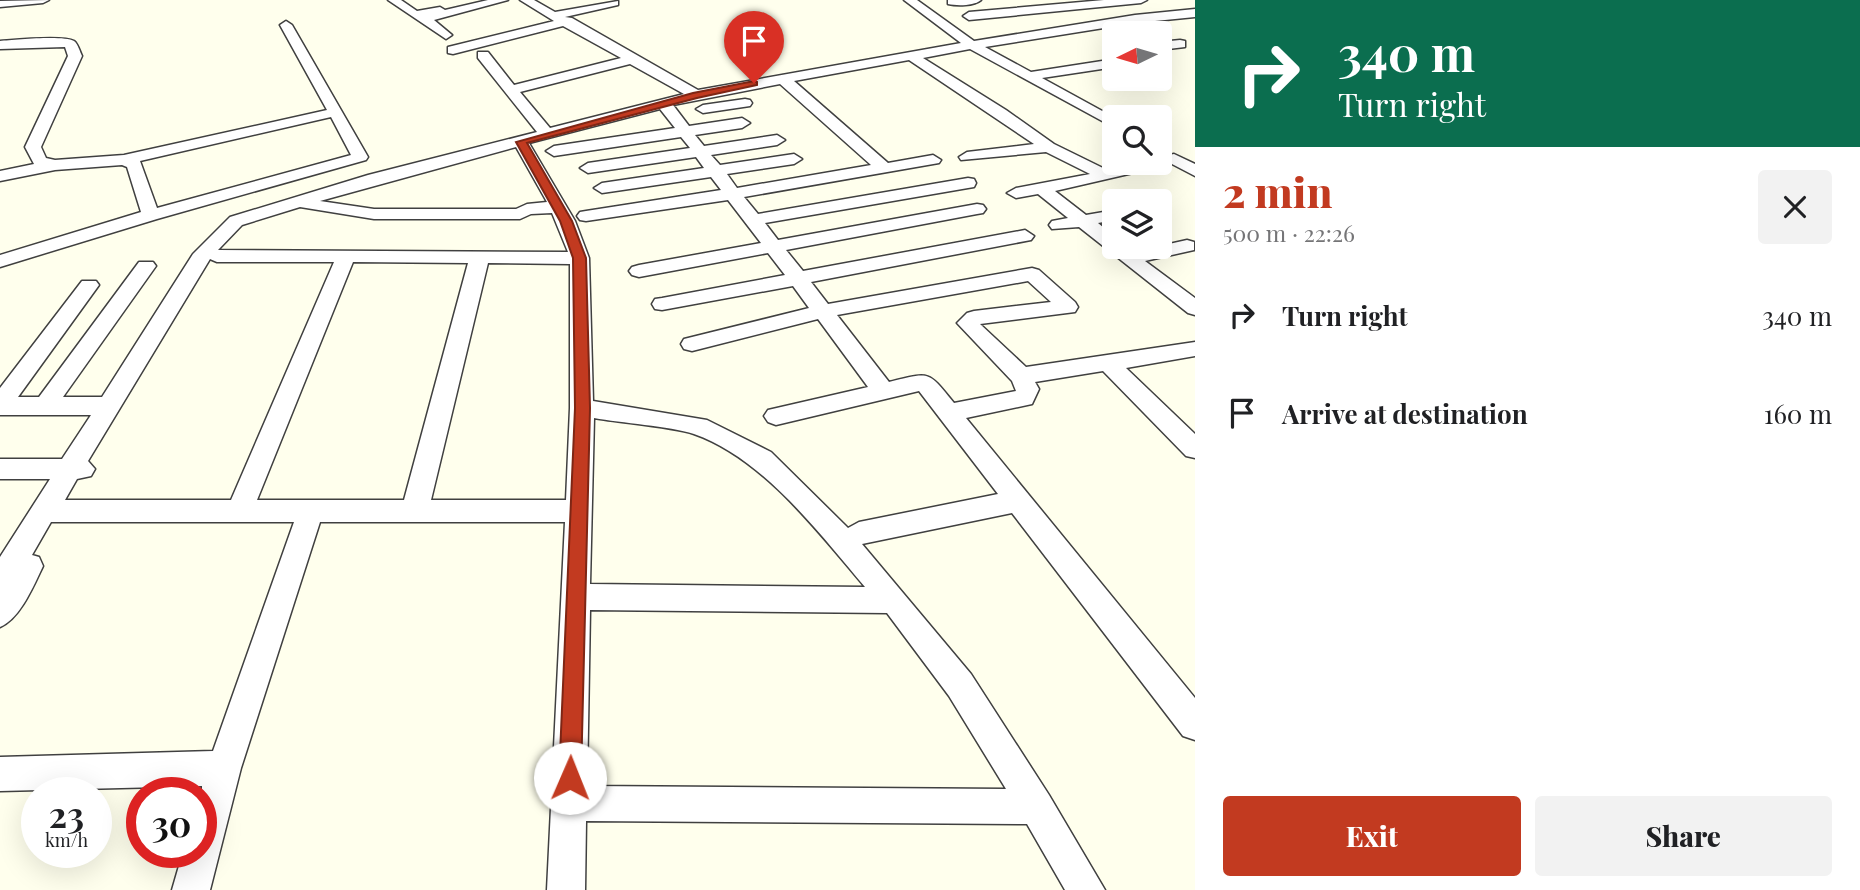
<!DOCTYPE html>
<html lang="en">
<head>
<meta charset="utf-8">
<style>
	:root { --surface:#fff; --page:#f2f2f2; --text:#202124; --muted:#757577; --accent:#c23a20 }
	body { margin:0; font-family:"Playfair Display",serif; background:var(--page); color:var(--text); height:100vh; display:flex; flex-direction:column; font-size:26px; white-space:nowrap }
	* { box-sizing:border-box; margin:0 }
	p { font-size:23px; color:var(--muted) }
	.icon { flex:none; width:38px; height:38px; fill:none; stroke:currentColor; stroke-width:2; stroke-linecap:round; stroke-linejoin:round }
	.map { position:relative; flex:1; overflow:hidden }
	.sheet { display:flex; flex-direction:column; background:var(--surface); width:665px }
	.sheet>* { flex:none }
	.hud { background:#0b6e4f; color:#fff; overflow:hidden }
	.needle { width:46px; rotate:265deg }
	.fabs { position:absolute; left:1102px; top:21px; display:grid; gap:14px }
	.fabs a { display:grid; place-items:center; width:70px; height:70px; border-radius:7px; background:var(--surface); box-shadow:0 7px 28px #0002; font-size:35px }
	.speed { position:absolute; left:21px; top:777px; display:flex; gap:14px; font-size:35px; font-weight:700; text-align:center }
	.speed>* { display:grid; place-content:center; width:91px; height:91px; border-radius:50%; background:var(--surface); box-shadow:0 7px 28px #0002; line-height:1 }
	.speed small { font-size:18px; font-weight:400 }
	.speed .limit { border:10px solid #d22; background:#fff; color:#111 }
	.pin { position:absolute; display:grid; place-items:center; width:60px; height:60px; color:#fff; margin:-72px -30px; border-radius:50% 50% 50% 0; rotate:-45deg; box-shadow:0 0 7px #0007 }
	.pin .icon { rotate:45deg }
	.me { position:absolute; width:77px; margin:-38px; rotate:1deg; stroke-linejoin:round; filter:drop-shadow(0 0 5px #0008) }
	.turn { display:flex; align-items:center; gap:24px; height:147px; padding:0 28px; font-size:32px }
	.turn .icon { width:91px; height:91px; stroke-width:2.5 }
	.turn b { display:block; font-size:49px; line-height:60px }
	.round { display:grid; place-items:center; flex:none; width:74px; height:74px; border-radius:7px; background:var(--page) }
	.head { display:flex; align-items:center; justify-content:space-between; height:119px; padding:0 28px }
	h1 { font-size:42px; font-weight:800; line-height:52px; color:var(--accent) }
	.button { display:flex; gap:14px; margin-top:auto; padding:14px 28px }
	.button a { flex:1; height:80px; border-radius:7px; background:var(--accent); color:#fff; font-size:28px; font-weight:800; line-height:80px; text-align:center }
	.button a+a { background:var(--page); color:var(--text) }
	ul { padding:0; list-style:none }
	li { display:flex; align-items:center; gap:21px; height:98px; padding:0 28px }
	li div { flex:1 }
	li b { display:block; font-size:26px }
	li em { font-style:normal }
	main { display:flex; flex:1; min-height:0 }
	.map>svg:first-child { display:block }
</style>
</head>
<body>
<main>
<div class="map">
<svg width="1195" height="890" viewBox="0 0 1195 890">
	<rect width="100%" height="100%" fill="#ffffed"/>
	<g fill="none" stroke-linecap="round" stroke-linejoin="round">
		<defs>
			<g id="minor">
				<polygon points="49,0 43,3 0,7 0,1"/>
				<polygon points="388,0 401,0 417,11 440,7 445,10 488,0 508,0 434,20 452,35 446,39"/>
				<path d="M 520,0 L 534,0 L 555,12 L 618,1 L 618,5 L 565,17 L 572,18 L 698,90 L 961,43 L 904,0 L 917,0 L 974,41 L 1135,15 L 1195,9 L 1195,17 L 1135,23 L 985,47 L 1031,72 L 1115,59 L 1115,67 L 1042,78 L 1115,118 L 1115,128 L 970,49 L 923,58 L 1006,110 L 1054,144 L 1109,171 L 1140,163 L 1160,163 L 1160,157 L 1174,154 L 1195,164 L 1195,176 L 1172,164 L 1055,191 L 1086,215 L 1115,210 L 1115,220 L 1098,223 L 1115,237 L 1115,247 L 1127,247 L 1133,252 L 1187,240 L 1194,242 L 1194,250 L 1145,261 L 1195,298 L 1195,315 L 1188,313 L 1079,227 L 1052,229 L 1049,225 L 1052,221 L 1068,218 L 1038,194 L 1016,198 L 1007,193 L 1016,188 L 1090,174 L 1046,152 L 961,160 L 959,157 L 967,152 L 1034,144 L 909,60 L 794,81 L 888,163 L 933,155 L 941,160 L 939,163 L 744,197 L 758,214 L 968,178 L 974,179 L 976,183 L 974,187 L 968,188 L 765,223 L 778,240 L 977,204 L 983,205 L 986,209 L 983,213 L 977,214 L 786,250 L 803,271 L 1025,230 L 1034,236 L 1031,240 L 811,282 L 828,304 L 1032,268 L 1039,270 L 1075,302 L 1078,307 L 1075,312 L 980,324 L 1026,367 L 1195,342 L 1195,356 L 1126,368 L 1195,434 L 1195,458 L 1186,456 L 1103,371 L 1035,382 L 1039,389 L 1032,404 L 966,418 L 1195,698 L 1195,740 L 1183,736 L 1012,513 L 862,544 L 971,674 L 1049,795 L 1105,890 L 1065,890 L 1027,824 L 586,821 L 585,890 L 547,890 L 565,522 L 320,522 L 241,768 L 210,890 L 172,890 L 183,852 L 201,852 L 202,786 L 0,791 L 0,757 L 213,751 L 294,522 L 51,522 L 32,555 L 39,557 L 43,566 C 34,585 20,619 0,627 L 0,557 L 50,479 L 0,479 L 0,459 L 62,459 L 91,415 L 0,415 L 0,388 L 82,281 L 96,281 L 99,285 L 18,397 L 39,397 L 139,262 L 153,262 L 156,266 L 63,397 L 102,397 L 193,254 L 230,217 L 368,175 L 537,132 L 478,58 L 478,52 L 488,52 L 514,85 L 621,58 L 563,26 L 453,54 L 448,53 L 448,47 L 554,21 ZM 630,64 L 684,94 L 550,128 L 520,92 ZM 780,84 L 871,165 L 737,188 L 727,174 L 794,164 L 802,159 L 794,154 L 720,165 L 711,155 L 777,145 L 785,140 L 777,135 L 704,146 L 695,135 L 742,128 L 750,123 L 742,118 L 689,126 L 673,105 ZM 660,109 L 675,128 L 554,146 L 546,151 L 554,156 L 681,137 L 690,148 L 588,163 L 580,168 L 588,173 L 696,157 L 704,168 L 602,183 L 594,188 L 602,193 L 711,177 L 721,190 L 586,211 L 580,212 L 577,216 L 580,220 L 586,221 L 728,200 L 761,243 L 639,265 L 632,267 L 629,271 L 632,275 L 639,277 L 768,253 L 785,275 L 662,298 L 655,299 L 652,304 L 655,309 L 662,310 L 793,286 L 809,308 L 684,339 L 681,344 L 684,349 L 692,351 L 818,319 L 868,387 L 768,410 L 764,416 L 768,422 L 776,425 L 919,391 L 998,494 L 859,522 L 848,528 L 771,452 L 707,420 L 593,401 L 589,258 L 575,221 L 529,143 ZM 516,147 L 547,202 L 527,204 L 516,209 L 374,209 L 320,201 ZM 300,207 L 374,219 L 520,219 L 531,214 L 552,213 L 568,252 L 218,250 L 242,225 ZM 210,259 L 217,262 L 334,262 L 231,500 L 65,500 L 77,479 L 91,476 L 95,469 L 88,461 ZM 353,262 L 468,263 L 404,500 L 257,500 ZM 488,263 L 570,264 L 570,408 L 566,500 L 431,500 ZM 1028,281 L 1051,302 L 974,311 L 967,313 L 957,323 L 1012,381 L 1016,391 L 954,403 C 927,370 931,372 889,382 L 837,315 ZM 594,418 C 621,423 669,426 694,434 C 763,458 819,533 865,587 L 590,584 ZM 590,610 L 887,613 L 949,696 L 1006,789 L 587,786 Z"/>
				<path d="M 948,0 L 981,0 C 974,6 957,6 948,4 Z"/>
				<polygon points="1104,0 1147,0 1141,3 969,20 963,16 969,12"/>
				<path d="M 286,21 L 292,25 L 368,157 L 366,160 L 157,219 L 0,267 L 0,255 L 141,212 L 127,167 L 122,165 L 55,170 L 0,181 L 0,171 L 34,164 L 25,147 L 68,56 L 65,47 L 0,49 L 0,41 C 14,40 63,35 74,41 C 78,44 80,52 82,56 L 41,147 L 46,158 L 55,160 L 124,155 L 327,110 L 280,25 ZM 331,117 L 351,155 L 157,208 L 140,161 Z"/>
				<polygon points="1180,40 1185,41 1185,47 1160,50 1160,42"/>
				<polygon points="745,99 750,100 752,103 750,106 703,113 696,109 703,105"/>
			</g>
		</defs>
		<!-- minor casing -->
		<use href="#minor" stroke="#404040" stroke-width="3"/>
		<!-- minor -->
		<use href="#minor" fill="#fff" fill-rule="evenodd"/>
	</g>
	<!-- route -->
	<polygon fill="#c23a20" stroke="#7e2615" stroke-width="2" points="754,81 757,82 757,85 697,98 527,143 572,221 586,258 590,408 581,778 578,785 570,789 562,785 559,778 575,408 573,258 560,221 516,142 693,93"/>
</svg>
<div class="fabs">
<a><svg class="needle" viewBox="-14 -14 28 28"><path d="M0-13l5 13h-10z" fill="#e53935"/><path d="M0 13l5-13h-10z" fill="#757577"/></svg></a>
<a><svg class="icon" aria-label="search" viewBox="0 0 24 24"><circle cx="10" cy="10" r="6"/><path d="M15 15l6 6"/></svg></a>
<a><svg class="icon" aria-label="layers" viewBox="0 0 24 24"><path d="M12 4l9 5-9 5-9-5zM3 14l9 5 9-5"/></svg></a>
</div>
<div class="speed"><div>23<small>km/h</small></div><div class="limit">30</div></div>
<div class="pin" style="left:754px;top:83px;background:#d93025"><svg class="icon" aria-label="arrive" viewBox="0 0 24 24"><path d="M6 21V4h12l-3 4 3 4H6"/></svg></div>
<svg class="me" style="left:570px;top:778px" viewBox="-20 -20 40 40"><circle r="19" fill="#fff"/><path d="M0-13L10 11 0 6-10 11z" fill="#c23a20"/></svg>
</div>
<section class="sheet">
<div class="hud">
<div class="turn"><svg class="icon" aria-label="right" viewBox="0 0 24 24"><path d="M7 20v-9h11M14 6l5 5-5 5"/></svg><div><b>340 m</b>Turn right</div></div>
</div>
<div class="head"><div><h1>2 min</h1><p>500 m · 22:26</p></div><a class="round"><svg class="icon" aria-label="close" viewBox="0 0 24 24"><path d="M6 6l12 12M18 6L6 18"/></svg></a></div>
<ul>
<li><svg class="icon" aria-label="right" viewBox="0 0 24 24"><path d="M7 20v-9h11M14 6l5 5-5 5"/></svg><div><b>Turn right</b></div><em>340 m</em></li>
<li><svg class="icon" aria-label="arrive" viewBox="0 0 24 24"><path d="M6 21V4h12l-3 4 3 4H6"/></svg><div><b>Arrive at destination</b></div><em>160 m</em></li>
</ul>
<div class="button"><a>Exit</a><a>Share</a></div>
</section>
</main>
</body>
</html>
